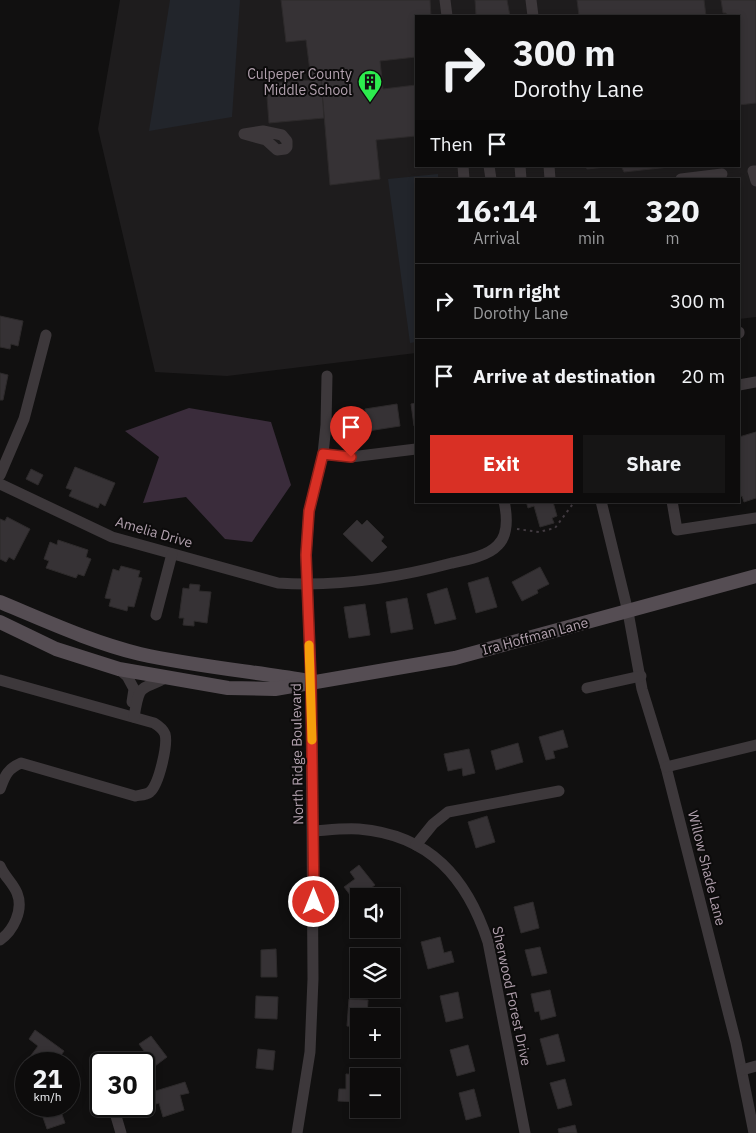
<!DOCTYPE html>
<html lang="en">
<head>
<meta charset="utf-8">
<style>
	:root { --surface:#0d0c0c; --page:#161515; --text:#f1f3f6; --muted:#9a9b9d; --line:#2d2c2d; --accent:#d93025 }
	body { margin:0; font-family:"IBM Plex Sans",sans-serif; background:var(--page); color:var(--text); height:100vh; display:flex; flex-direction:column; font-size:19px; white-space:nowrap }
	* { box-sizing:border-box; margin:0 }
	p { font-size:16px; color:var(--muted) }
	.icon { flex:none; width:28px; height:28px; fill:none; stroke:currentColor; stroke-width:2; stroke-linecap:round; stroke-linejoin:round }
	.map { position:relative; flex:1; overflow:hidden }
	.sheet { position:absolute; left:415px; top:178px; width:325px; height:325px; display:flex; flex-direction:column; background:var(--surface); border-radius:0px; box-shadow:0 2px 8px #0003,0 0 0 1px var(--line) }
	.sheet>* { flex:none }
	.guide { position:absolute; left:415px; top:15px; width:325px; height:152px; border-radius:0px; box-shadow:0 2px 8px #0003,0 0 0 1px var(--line); background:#0d0c0c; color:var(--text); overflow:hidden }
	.tools { position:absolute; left:350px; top:888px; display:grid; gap:10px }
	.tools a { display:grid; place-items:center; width:50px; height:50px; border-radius:0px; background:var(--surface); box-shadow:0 2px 8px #0003,0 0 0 1px var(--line); font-size:25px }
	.speed { position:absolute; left:15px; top:1052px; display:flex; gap:10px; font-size:25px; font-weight:700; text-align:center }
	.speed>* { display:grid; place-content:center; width:65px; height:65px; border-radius:50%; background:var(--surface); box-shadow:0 2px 8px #0003,0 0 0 1px var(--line); line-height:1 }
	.speed small { font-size:12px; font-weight:400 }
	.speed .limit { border:2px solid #111; border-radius:8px; background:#fff; color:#111 }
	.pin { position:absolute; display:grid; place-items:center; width:42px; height:42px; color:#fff; margin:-51px -21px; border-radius:50% 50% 50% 0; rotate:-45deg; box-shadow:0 0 5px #0007 }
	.pin .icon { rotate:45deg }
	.me { position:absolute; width:55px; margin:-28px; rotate:0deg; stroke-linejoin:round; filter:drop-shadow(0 0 4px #0008) }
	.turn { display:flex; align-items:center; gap:18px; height:105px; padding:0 15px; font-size:22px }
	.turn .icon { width:65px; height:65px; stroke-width:2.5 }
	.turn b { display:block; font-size:35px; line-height:42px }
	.then { display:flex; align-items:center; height:48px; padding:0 15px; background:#0003; gap:10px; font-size:19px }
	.eta { display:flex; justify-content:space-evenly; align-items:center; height:85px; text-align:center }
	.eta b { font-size:30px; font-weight:700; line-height:35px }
	.cta { display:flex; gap:10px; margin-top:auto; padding:10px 15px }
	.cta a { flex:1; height:58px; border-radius:0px; background:var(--accent); color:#fff; font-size:20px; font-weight:700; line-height:58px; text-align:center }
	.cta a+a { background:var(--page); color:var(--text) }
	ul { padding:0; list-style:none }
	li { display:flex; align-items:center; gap:15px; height:75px; padding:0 15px; border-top:1px solid var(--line) }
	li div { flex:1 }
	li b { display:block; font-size:19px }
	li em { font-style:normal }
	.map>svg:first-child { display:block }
</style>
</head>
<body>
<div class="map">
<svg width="756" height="1133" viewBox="0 0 756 1133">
	<rect width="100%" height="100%" fill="#111010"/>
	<!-- built -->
	<path fill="#1e1c1d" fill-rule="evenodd" d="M 120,0 L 756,0 L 756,317 L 739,319 L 739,179 L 416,179 L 416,353 L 227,376 L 155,372 L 98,129 ZM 416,16 L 739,16 L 739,166 L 416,166 Z"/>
	<!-- green -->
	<g fill="#22252b">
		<polygon points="170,0 240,0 232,117 149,131"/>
		<polygon points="438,174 438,179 416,179 416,342 410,343 388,179"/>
	</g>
	<!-- water -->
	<polygon fill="#3a2c3b" points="189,408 271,422 291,485 252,542 225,539 186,497 143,503 159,457 125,431"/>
	<!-- building -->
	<g fill="#363235" stroke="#2d2a2b">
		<polygon points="281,0 430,0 431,16 416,16 416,57 380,61 383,89 416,85 416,136 376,140 380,179 330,185 321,79 311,79 306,40 286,42"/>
		<polygon points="475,0 507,0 510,16 476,16"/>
		<polygon points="577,0 704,0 706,16 579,16"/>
		<polygon points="721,0 756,0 756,103 739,105 739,16 727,16 726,13 723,13"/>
		<polygon points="321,79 324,118 269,123 266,84"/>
		<polygon points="586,166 615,166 587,169"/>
		<polygon points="621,166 669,166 669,167 624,172"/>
		<polygon points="0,316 23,321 18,346 11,344 10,349 0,347"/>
		<polygon points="0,373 8,375 3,400 0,400"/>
		<polygon points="416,403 416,425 414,426 411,404"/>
		<polygon points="397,404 400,426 368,431 365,409"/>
		<polygon points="756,432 756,498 744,502 742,496 739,497 739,437"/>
		<polygon points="75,467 115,483 105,506 100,503 98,508 69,496 72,490 66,488"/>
		<polygon points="31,469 43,475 38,485 26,479"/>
		<polygon points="526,501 556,501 553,502 557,516 552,518 554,523 540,527 534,506 528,508"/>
		<polygon points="7,517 30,529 14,560 9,557 6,562 0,559 0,519 5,521"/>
		<polygon points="357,520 362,525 367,520 384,537 381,541 387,547 372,562 343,534"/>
		<polygon points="58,540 88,550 86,557 91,559 84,576 78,574 76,578 46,568 49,561 44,559 50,542 57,545"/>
		<polygon points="121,566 140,571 138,577 142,578 134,607 128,606 127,611 109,606 111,599 105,598 113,569 119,571"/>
		<polygon points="540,567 549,584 537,590 538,593 522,601 512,582"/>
		<polygon points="488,577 497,607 476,613 468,583"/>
		<polygon points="190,584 200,585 199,591 211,592 207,623 194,621 194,626 183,625 184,618 179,618 183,588 189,589"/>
		<polygon points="447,588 456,619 435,624 427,594"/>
		<polygon points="407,598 413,629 391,633 386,602"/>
		<polygon points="365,604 370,635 349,638 344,607"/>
		<polygon points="563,730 568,747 553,751 555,758 546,760 539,737"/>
		<polygon points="518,743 523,762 496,770 491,751"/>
		<polygon points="469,749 475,773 463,776 462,768 448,771 444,754"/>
		<polygon points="487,816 495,842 476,848 468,822"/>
		<polygon points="359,865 375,885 354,900 344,887 355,879 350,872"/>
		<polygon points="533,902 539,928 521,933 514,907"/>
		<polygon points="440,937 444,953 451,951 454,962 428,969 421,942"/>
		<polygon points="540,947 547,973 532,976 525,950"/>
		<polygon points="276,949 277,977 261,977 261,950"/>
		<polygon points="550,990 556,1016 541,1020 539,1011 535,1012 531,994"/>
		<polygon points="458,992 463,1018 446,1022 440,996"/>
		<polygon points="256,996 278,997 277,1019 255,1018"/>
		<polygon points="349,999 368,1000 367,1016 359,1016 359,1027 347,1026"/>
		<polygon points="35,1030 64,1051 55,1064 37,1064 29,1058 38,1046 29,1039"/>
		<polygon points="558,1034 565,1061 547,1065 540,1039"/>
		<polygon points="151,1036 167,1057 155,1066 139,1044"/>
		<polygon points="468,1045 475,1071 457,1076 450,1050"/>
		<polygon points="258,1049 275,1051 273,1070 256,1068"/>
		<polygon points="346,1074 366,1075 359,1076 359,1102 338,1101 339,1089 346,1089"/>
		<polygon points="565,1079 572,1105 558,1109 550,1083"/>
		<polygon points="185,1082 189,1093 180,1095 184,1110 163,1117 159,1103 153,1105 149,1093"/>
		<polygon points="474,1089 481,1116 466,1120 459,1093"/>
		<polygon points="39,1106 59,1106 65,1123 47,1129"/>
		<polygon points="575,1125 577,1133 559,1133 558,1129"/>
	</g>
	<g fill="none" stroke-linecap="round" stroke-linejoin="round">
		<!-- path -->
		<polyline stroke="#423b41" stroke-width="2" stroke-dasharray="2.5 4" stroke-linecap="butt" points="517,529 539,532 555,528 575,501"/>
		<!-- minor -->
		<g stroke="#3d383b" stroke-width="11">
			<polyline points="445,0 447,16"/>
			<polyline points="531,0 533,16"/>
			<polygon points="263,131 282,135 287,141 287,147 285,149 277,150 266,140 244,134"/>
			<polyline points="463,166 464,179"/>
			<polyline points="489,166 491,179"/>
			<polyline points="520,166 521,179"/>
			<polyline points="549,166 550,179"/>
			<polyline points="756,171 753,171 756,181"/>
			<polyline points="681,179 722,174"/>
			<polyline points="739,332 739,333"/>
			<polyline points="739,385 756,382"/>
			<polyline points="323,454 351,457 416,449"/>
			<polyline points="0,475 24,419 46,335"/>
			<path d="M 0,484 L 112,537 L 278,583 C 337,587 396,578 452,563 C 467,560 488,556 498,545 C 509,534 507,515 504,501"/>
			<polyline points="601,501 628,612 642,689 666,767 736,1043 754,1133"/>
			<polyline points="672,501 677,530 756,518"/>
			<polyline points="156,615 172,554"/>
			<polyline points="119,669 127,676 134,689 132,702"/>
			<path d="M 0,680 L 154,723 C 159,726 163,729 165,734 C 168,745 159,784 150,792 C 146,795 140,795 135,796 L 21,763 C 7,769 5,776 0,789"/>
			<polyline points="587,688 641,676"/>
			<path d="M 134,717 C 140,680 141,692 167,677"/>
			<polyline points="666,767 756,745"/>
			<path d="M 313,831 C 328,830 344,828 359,829 C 430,835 467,878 488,942 L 525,1133"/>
			<polyline points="416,845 433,824 448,812 559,791"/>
			<path d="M 0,866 C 4,876 13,883 17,893 C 24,910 13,931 0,940"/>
			<polyline points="742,1070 756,1066"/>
			<polyline points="113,1106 121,1133"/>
			<polyline points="297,1133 310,1052 313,979 311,681 306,555 309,511 323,454 326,425 327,376"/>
		</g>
		<!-- major -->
		<g stroke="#554d53" stroke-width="14">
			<path d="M 0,602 C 46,621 91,642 140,654 C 194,666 249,671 303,680"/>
			<polyline points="0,622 56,649 119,669 228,688 275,689 455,658 756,576"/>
		</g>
	</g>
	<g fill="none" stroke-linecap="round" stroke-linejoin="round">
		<defs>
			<polyline id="route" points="314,902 311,681 306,555 309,511 323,454 351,457"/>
		</defs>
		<!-- route casing -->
		<use href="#route" stroke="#8d1f18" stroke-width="12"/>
		<!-- route -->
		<use href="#route" stroke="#d93025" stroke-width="9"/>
		<!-- slow -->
		<polyline stroke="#f59e0b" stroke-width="9" points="309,645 312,740"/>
	</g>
	<!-- icons -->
	<defs>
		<symbol id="building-pin" viewBox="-11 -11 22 30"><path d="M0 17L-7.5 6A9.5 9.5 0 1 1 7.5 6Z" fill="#2dec4e" stroke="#0c0b0b"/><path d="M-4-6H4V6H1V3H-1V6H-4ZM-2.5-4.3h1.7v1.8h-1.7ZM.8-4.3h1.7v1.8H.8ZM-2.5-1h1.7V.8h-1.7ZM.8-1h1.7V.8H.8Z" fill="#111"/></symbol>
	</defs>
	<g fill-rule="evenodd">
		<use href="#building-pin" x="356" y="68" width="28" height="38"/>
	</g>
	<g text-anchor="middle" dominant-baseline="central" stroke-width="4" stroke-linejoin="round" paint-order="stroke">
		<!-- poi labels -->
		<g font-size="14" fill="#b2a1ae" stroke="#0c0b0b" text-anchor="end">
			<text x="352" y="74">Culpeper County<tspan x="352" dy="16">Middle School</tspan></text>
		</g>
		<!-- street labels -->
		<g font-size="14" fill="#b2a1ae" stroke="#0c0b0b">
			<text transform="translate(154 532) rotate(16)">Amelia Drive</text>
			<text transform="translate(535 636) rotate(-15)">Ira Hoffman Lane</text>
			<text transform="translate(297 754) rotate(-91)">North Ridge Boulevard</text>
			<text transform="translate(707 868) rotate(76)">Willow Shade Lane</text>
			<text transform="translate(512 996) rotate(78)">Sherwood Forest Drive</text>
		</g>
	</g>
</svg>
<div class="tools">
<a><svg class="icon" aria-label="sound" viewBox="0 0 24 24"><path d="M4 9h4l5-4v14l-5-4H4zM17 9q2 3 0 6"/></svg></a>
<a><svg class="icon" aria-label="layers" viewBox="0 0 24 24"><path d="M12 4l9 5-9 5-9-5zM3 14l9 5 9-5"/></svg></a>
<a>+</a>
<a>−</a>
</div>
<div class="speed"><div>21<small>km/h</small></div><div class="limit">30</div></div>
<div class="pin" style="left:351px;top:457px;background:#d93025"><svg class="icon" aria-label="arrive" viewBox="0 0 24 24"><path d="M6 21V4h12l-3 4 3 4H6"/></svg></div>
<svg class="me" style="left:314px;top:902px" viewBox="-20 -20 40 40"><circle r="17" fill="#d93025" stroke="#fff" stroke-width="3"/><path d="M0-11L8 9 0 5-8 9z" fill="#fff"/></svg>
<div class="guide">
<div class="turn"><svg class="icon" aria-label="right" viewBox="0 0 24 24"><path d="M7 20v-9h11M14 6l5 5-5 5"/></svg><div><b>300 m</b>Dorothy Lane</div></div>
<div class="then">Then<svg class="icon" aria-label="arrive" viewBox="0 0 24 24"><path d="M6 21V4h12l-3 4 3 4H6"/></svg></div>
</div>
<section class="sheet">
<div class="eta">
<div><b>16:14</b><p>Arrival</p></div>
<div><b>1</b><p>min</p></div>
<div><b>320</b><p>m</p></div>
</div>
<ul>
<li><svg class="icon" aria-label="right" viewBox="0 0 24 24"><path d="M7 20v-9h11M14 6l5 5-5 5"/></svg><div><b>Turn right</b><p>Dorothy Lane</p></div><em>300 m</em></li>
<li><svg class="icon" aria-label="arrive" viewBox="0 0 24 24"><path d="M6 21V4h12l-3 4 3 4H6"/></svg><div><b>Arrive at destination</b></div><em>20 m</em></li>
</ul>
<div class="cta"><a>Exit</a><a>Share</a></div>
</section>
</div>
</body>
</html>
